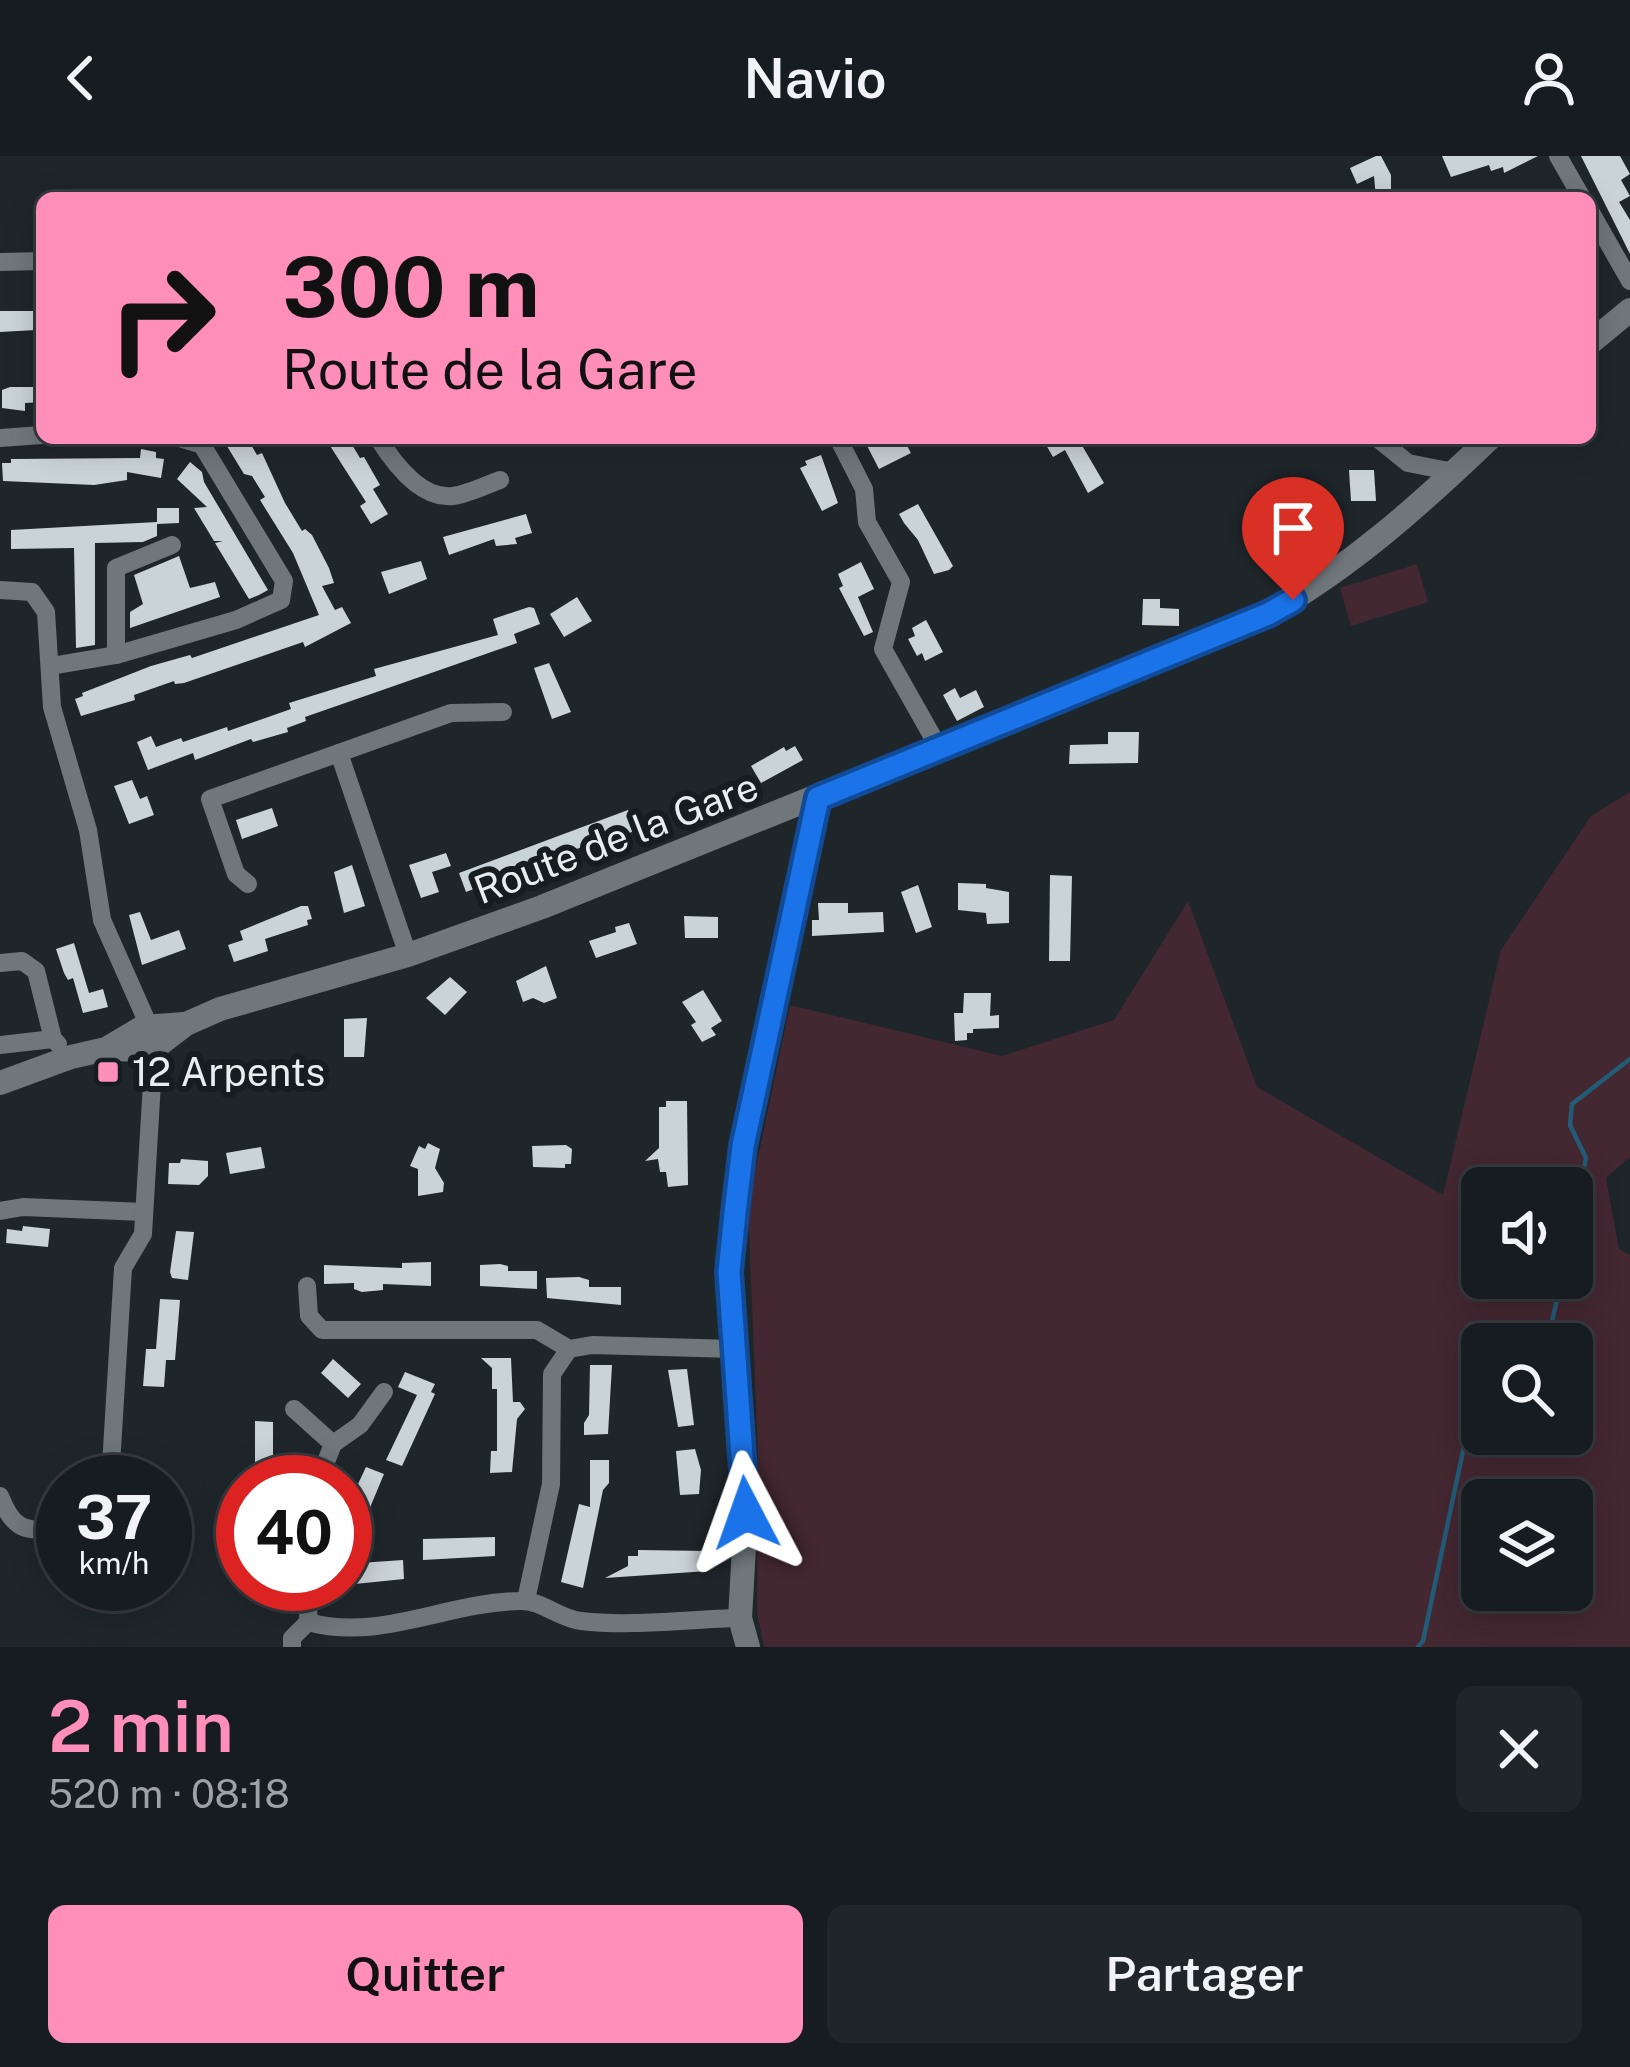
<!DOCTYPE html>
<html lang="fr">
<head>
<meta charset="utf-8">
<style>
	:root { --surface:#171c20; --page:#202529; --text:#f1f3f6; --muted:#9ea1a5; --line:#363a3e; --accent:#ff8eb9 }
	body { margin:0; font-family:"Public Sans",sans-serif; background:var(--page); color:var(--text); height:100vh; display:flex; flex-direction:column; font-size:45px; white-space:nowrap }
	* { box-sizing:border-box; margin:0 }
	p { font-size:39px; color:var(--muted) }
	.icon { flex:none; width:66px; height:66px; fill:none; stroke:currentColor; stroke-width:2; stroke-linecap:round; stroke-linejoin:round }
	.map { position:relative; height:1491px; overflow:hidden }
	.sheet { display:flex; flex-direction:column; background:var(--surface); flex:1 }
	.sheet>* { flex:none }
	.hud { position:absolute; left:36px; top:36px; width:1560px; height:252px; border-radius:18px; box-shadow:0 6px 30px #0003,0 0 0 3px var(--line); background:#ff8eb9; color:#111; overflow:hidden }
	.controls { position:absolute; left:1461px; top:1011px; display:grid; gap:24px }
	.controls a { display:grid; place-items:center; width:132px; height:132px; border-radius:18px; background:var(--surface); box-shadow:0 6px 30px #0003,0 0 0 3px var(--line); font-size:60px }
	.speed { position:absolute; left:36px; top:1299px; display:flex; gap:24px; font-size:60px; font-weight:700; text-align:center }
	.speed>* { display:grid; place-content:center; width:156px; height:156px; border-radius:50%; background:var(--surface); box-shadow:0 6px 30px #0003,0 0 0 3px var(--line); line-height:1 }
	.speed small { font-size:30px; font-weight:400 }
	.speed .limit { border:18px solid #d22; background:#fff; color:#111 }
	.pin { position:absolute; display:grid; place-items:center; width:102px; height:102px; color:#fff; margin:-123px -51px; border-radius:50% 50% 50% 0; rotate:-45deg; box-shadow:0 0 12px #0007 }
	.pin .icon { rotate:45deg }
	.me { position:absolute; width:132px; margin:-66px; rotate:356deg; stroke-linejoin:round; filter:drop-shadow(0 0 9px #0008) }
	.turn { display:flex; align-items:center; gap:42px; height:252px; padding:0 48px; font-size:54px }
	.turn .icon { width:156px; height:156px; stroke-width:2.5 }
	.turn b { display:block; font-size:84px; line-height:102px }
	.round { display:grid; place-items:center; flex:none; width:126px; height:126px; border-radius:18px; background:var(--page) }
	.overview { display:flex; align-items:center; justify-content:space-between; height:204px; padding:0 48px }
	h1 { font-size:72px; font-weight:600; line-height:90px; color:var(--accent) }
	.primary-button { display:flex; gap:24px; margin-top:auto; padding:24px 48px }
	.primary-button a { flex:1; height:138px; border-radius:18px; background:var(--accent); color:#111; font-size:48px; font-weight:600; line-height:138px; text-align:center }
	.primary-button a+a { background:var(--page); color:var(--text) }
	header { display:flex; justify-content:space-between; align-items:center; height:156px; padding:0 48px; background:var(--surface); font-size:54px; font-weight:600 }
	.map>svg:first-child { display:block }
</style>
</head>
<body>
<header><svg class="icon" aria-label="back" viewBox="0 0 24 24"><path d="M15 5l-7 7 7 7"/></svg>Navio<svg class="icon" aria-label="person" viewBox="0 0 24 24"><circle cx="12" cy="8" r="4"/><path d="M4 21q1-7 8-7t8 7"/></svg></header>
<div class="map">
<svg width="1630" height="1491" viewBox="0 0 1630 1491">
	<rect width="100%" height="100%" fill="#1f262a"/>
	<!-- green -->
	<g fill="#432731" fill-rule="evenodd">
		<polygon points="1417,408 1428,446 1351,470 1340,432"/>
		<path d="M 1630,636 L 1630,1001 L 1606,1022 L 1619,1093 L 1630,1099 L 1630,1491 L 764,1491 L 757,1456 L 758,1300 L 748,1049 L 790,849 L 1002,900 L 1114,864 L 1188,745 L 1257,931 L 1443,1039 L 1501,794 L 1591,660 ZM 1482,1032 L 1572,1032 L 1572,1122 L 1482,1122 ZM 1482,1188 L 1572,1188 L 1572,1278 L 1482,1278 ZM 1482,1344 L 1572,1344 L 1572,1434 L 1482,1434 Z"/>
	</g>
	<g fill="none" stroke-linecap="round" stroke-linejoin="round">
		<!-- stream -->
		<g stroke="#225c77" stroke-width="4.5">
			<polyline points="1572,1077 1586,1002 1570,969 1572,948 1630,903"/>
			<polyline points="1537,1188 1549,1178 1562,1122"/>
			<polyline points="1418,1491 1423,1485 1475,1238 1482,1232"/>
		</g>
	</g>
	<!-- building -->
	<g fill="#cad3d8">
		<polygon points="1376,0 1381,0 1391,19 1391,42 1376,42 1374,20 1357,28 1350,12"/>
		<polygon points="1442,0 1538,0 1504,17 1503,11 1491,15 1489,9 1451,21"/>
		<polygon points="1581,0 1620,0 1630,18 1621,24 1630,40 1619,46 1630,64 1630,98"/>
		<polygon points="0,155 36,155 36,174 0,176"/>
		<polygon points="10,231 42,231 42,246 25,247 25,255 2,252 2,234"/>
		<polygon points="222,282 247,282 257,299 262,297 285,347 302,375 305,373 312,379 329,412 334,427 322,430 335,454 342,451 351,467 305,491 303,486 184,527 175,528 174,525 134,539 135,544 81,560 75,543 83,540 82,537 151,510 190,499 192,502 319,459 293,397 260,344 265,341 252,320 244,318"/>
		<polygon points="325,282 348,282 360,302 364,301 380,329 373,333 388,358 371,368 360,350 366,346"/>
		<polygon points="863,282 903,282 911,297 879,313"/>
		<polygon points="1042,282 1087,282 1080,286 1104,327 1088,337 1065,294 1053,301"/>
		<polygon points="141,293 156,296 156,302 164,303 161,322 127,316 127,324 94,329 3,325 2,307 11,307 11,303 140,302"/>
		<polygon points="821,299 838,347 822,355 800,312 807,309 805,305"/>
		<polygon points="190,306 202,316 204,326 268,434 259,439 249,443 215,387 223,385 214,385 194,352 207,351 177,323"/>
		<polygon points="1349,314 1374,314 1376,345 1351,345"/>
		<polygon points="918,348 953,410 949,414 934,418 918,384 904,367 899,358"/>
		<polygon points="157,352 179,352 179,367 157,368 157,380 143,386 95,387 95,489 76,492 74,392 11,393 11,374 157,366"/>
		<polygon points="526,358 532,377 515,382 517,388 496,390 494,383 449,399 443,381"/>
		<polygon points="179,400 190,432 215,426 220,441 130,472 130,456 143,448 134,419"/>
		<polygon points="421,405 427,423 389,438 381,416"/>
		<polygon points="861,406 874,433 858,441 873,476 864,480 839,432 843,430 838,418"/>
		<polygon points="577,441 592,465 564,481 550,458"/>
		<polygon points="1143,443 1160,443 1160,452 1179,453 1179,470 1142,469"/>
		<polygon points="529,451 534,452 540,468 514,478 517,487 305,561 306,565 287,572 288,576 253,586 251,583 195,604 193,597 148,614 137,586 151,580 156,591 181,582 183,586 227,571 228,575 291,553 289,547 376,520 374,513 498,479 493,463"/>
		<polygon points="926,464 943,496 925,505 922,497 917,500 908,483 915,480 912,472"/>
		<polygon points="549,507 571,556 552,563 534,512"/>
		<polygon points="955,532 960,542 976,534 984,551 957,565 943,539"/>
		<polygon points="1108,576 1139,576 1138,607 1069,608 1070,589 1108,588"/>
		<polygon points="795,590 803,604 761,627 751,610 784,591 786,595"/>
		<polygon points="132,624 140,643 147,640 154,659 129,668 114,630"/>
		<polygon points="272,652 278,670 242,683 236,664"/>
		<polygon points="628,654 636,674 625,679 623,675 466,736 459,717"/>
		<polygon points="446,697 451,710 432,716 439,736 421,742 409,709"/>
		<polygon points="352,709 365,750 344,757 334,716"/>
		<polygon points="1050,719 1072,720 1070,805 1049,805"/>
		<polygon points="958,727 986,728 986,732 1009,736 1009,767 987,768 986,757 958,754"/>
		<polygon points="918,729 932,771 916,777 901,736"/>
		<polygon points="818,747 848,747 848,757 883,756 884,776 812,780 812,764 819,764"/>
		<polygon points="301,750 308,750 312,763 307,764 308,769 265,783 268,795 234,806 228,789 243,784 240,775"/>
		<polygon points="140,756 151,784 179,774 186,793 142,809 129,759"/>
		<polygon points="684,760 718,761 718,782 685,782"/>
		<polygon points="629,767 637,788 596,802 589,785 616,776 615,771"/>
		<polygon points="74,787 89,837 103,833 108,851 83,857 73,822 68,824 64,817 56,793"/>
		<polygon points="546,810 557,842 544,847 533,842 523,846 516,825"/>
		<polygon points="450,821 467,836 445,859 426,842"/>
		<polygon points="703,834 722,865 711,872 716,879 702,886 691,869 696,866 682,846"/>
		<polygon points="964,837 991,837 990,860 999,859 999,872 973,873 973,877 967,877 967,884 955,885 954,857 963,857"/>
		<polygon points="367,862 364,901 344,901 344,863"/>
		<polygon points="666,945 687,945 688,1029 668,1031 666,1016 660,1016 658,1003 645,1005 659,992 659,951 666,951"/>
		<polygon points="428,987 440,993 435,1012 444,1027 443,1036 418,1040 418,1013 410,1010 419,990 425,993"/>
		<polygon points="566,989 572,993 571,1008 565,1008 565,1012 533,1011 532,990"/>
		<polygon points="261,991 265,1012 230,1018 226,997"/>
		<polygon points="181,1003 208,1005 208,1020 199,1029 168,1028 169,1007 180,1007"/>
		<polygon points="23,1070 50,1073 48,1091 6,1087 7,1073 22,1075"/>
		<polygon points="176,1075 194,1076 188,1124 172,1122 170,1116"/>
		<polygon points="431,1106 431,1130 383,1128 383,1134 362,1136 354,1133 354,1127 324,1128 324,1109 402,1112 402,1107"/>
		<polygon points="500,1108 508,1110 508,1115 537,1115 537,1133 480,1130 480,1109"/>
		<polygon points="579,1121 589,1124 589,1131 621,1131 621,1149 547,1142 546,1122"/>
		<polygon points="160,1143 180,1144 175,1204 166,1204 164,1231 143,1230 146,1193 156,1193"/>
		<polygon points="481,1202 511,1202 513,1246 520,1246 525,1253 517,1263 512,1316 490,1317 491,1295 497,1295 497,1233 492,1233 492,1212"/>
		<polygon points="333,1203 361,1228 348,1242 321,1217"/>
		<polygon points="590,1209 612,1209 608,1278 584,1279 584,1267 589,1259"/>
		<polygon points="687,1213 694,1269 678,1271 668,1214"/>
		<polygon points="405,1216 435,1228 431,1236 435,1238 402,1310 386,1304 417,1239 398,1231"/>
		<polygon points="255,1265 273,1266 273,1326 255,1326"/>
		<polygon points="695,1293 701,1314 699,1338 680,1339 676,1295"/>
		<polygon points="590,1304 609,1304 609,1327 603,1334 583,1432 561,1426 579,1348 590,1351"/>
		<polygon points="366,1311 384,1318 369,1354 350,1345"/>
		<polygon points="165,1355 179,1356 178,1368 186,1377 186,1392 175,1401 165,1401"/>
		<polygon points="495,1381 495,1400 423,1404 423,1383"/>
		<polygon points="638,1394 708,1395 708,1415 605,1422 628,1410 628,1400 638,1400"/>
		<polygon points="403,1404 404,1423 345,1429 345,1408"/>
	</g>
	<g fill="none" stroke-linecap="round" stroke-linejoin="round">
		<!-- minor -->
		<g stroke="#6f777b" stroke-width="18">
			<polyline points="1558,0 1582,42"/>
			<polyline points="1590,55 1630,125"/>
			<polyline points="0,106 42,105"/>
			<polyline points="0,282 42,279"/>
			<path d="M 378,282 C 393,306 421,344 453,340 C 468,338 486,329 500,324"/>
			<polyline points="838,282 864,333 867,366 901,426 883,493 939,592"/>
			<polyline points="1377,282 1408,307 1454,316"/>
			<polyline points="0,434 32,436 46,456 52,551 88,674 102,764 149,870"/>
			<polyline points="116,499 116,412 172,389"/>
			<polyline points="51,510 116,499 236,464 281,444 284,425 202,289 179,282"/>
			<polyline points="339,597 408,799"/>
			<polyline points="248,728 236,718 210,643 451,557 503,556"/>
			<polyline points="0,807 22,805 36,815 53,883"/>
			<polyline points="0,889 53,883 58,888"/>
			<polyline points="0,1055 23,1051 144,1056"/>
			<polyline points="307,1130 309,1160 322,1174 537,1174 569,1193 592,1189 734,1193"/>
			<polyline points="294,1253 333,1288"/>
			<polyline points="110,1326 123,1112 143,1078 154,893"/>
			<polyline points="318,1326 333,1288 360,1269 384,1236"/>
			<path d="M 0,1340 C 15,1378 26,1373 63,1375"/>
			<polyline points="526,1444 551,1328 552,1218 569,1193"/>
			<path d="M 308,1466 C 380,1486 447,1446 520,1445 C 541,1444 560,1463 581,1465 C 631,1471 690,1463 740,1462"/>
			<polyline points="292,1491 292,1482 308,1466 309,1428"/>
		</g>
		<!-- tertiary -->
		<g stroke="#6f777b" stroke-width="24">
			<polyline points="1590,187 1630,154"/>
			<path d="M 106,893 L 152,894 L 186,868 L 220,853 L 408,799 L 542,751 L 1268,458 C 1352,410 1420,349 1490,282"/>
			<polyline points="0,927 71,901 106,893 143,871 184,868"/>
			<polyline points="748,1491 740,1462 746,1357 729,1116 743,990 818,642"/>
		</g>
	</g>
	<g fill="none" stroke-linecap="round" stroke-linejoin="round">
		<defs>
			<polyline id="route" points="746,1357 729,1116 735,1057 743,990 818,642 1268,458 1293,444"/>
		</defs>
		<!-- route casing -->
		<use href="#route" stroke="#114b97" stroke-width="30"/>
		<!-- route -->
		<use href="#route" stroke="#1a73e8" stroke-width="21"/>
	</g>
	<!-- markers -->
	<rect fill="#ff8eb9" stroke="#161d20" stroke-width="4.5" x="96" y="904" width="24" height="24" rx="6"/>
	<g text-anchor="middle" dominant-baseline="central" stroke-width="12" stroke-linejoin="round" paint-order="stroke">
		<!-- street labels -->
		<g font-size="39" fill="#e9edf0" stroke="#161d20">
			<text transform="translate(616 682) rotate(-21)">Route de la Gare</text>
		</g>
		<!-- poi labels -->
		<g font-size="39" fill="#e9edf0" stroke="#161d20" text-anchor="start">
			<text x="132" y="916">12 Arpents</text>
		</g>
	</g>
</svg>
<div class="controls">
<a><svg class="icon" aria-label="sound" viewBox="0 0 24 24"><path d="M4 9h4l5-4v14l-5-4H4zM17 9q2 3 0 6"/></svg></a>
<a><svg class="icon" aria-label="search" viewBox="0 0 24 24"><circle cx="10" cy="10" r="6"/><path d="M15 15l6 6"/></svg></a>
<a><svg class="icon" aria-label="layers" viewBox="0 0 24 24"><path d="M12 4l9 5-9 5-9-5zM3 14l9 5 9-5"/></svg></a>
</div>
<div class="speed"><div>37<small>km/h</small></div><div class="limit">40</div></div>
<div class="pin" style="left:1293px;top:444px;background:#d93025"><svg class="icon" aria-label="arrive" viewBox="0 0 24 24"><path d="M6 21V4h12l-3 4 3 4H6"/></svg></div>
<svg class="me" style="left:746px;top:1357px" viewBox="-20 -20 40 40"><path d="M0-17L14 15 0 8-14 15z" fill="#1a73e8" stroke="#fff" stroke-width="4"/></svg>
<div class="hud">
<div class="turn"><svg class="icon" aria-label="right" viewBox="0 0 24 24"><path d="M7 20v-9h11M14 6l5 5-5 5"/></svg><div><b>300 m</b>Route de la Gare</div></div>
</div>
</div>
<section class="sheet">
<div class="overview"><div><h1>2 min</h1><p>520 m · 08:18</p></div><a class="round"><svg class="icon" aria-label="close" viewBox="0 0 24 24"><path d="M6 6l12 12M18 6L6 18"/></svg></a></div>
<div class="primary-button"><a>Quitter</a><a>Partager</a></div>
</section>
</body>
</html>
